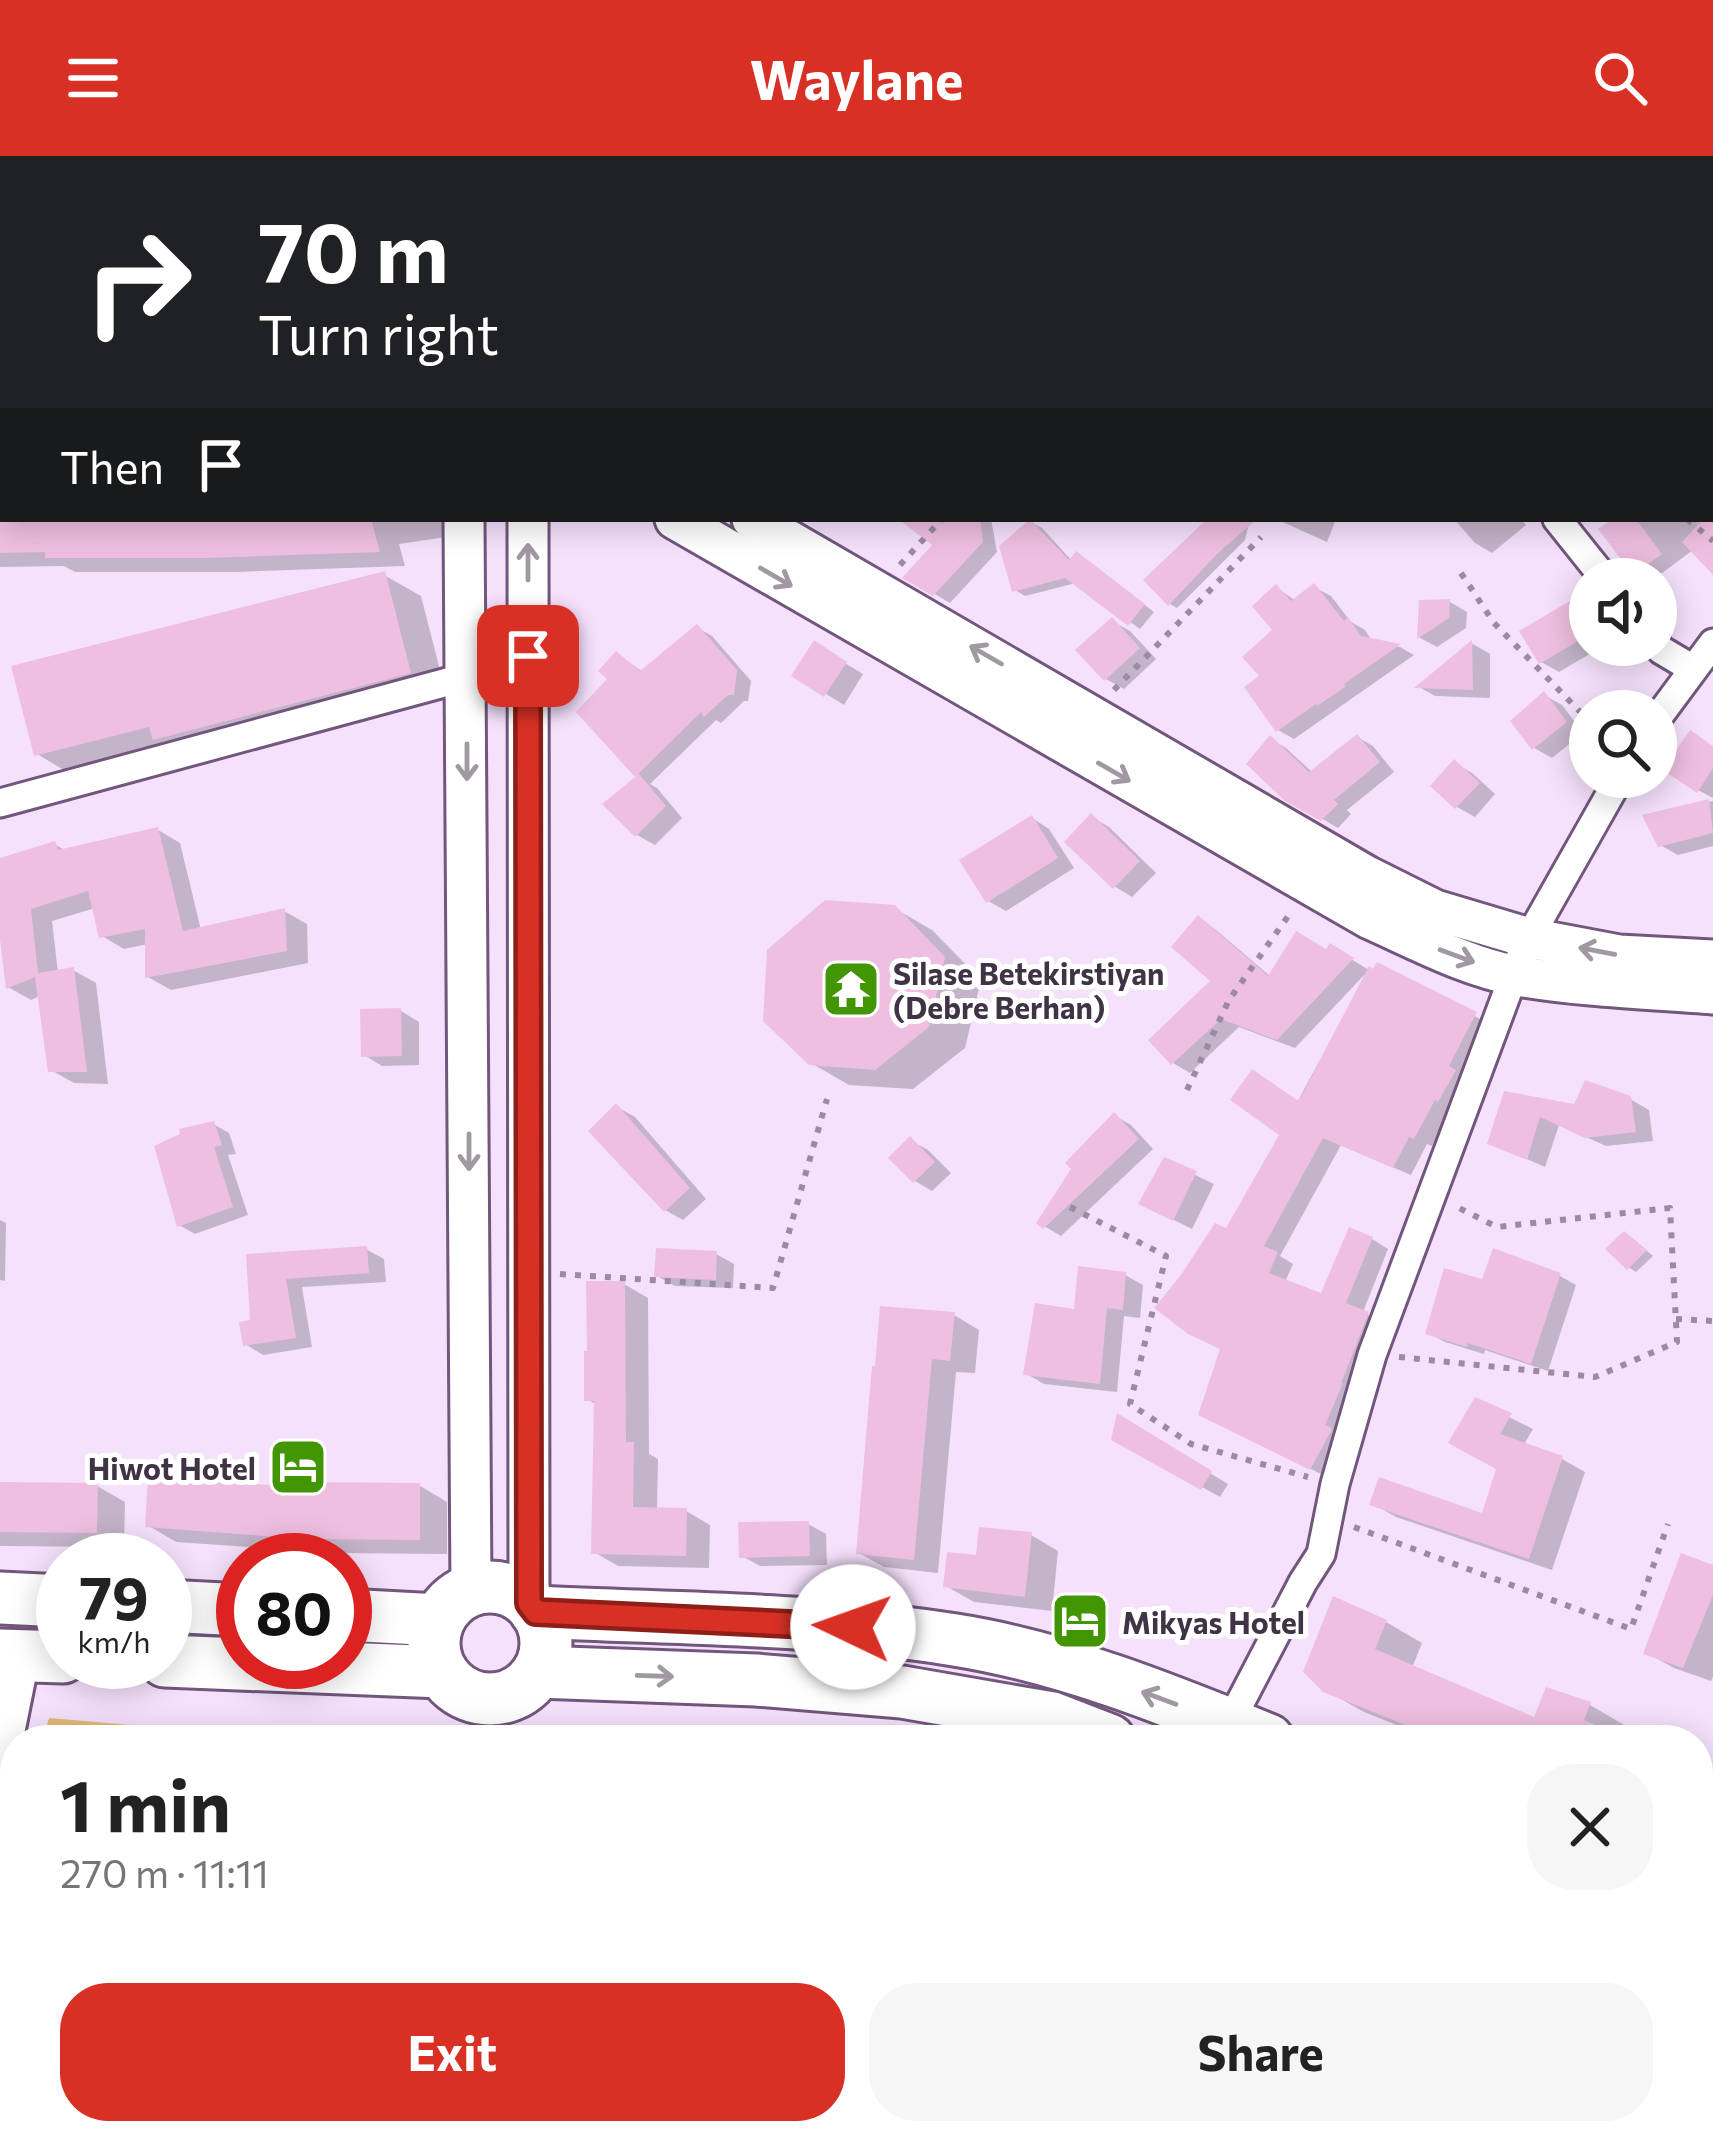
<!DOCTYPE html>
<html lang="en">
<head>
<meta charset="utf-8">
<style>
	:root { --surface:#fff; --page:#f6f6f6; --text:#222; --muted:#767676; --accent:#d93025 }
	body { margin:0; font-family:Commissioner,sans-serif; background:var(--page); color:var(--text); height:100vh; display:flex; flex-direction:column; font-size:45px; white-space:nowrap }
	* { box-sizing:border-box; margin:0 }
	p { font-size:39px; color:var(--muted) }
	.icon { flex:none; width:66px; height:66px; fill:none; stroke:currentColor; stroke-width:2; stroke-linecap:round; stroke-linejoin:round }
	.map { position:relative; flex:1; overflow:hidden }
	.drawer { position:absolute; left:0px; top:1569px; width:1713px; height:420px; display:flex; flex-direction:column; background:var(--surface); border-radius:48px 48px 0 0; box-shadow:0 6px 30px #0003 }
	.drawer>* { flex:none }
	.hud { position:absolute; left:0px; top:0px; width:1713px; height:366px; box-shadow:0 6px 30px #0003; background:#202124; color:#fff; overflow:hidden }
	.buttons { position:absolute; left:1569px; top:402px; display:grid; gap:24px }
	.buttons a { display:grid; place-items:center; width:108px; height:108px; border-radius:50%; background:var(--surface); box-shadow:0 6px 30px #0003; font-size:60px }
	.speed { position:absolute; left:36px; top:1377px; display:flex; gap:24px; font-size:60px; font-weight:700; text-align:center }
	.speed>* { display:grid; place-content:center; width:156px; height:156px; border-radius:50%; background:var(--surface); box-shadow:0 6px 30px #0003; line-height:1 }
	.speed small { font-size:30px; font-weight:400 }
	.speed .limit { border:18px solid #d22; background:#fff; color:#111 }
	.pin { position:absolute; display:grid; place-items:center; width:102px; height:102px; color:#fff; margin:-51px; border-radius:24px; box-shadow:0 6px 18px #0006 }
	.me { position:absolute; width:132px; margin:-66px; rotate:273deg; stroke-linejoin:round; filter:drop-shadow(0 0 9px #0008) }
	.turn { display:flex; align-items:center; gap:42px; height:252px; padding:0 60px; font-size:54px }
	.turn .icon { width:156px; height:156px; stroke-width:2.5 }
	.turn b { display:block; font-size:84px; line-height:102px }
	.then { display:flex; align-items:center; height:114px; padding:0 60px; background:#0003; gap:24px; font-size:45px }
	.round { display:grid; place-items:center; flex:none; width:126px; height:126px; border-radius:48px; background:var(--page) }
	.head { display:flex; align-items:center; justify-content:space-between; height:204px; padding:0 60px }
	h1 { font-size:72px; font-weight:700; line-height:90px }
	.primary-button { display:flex; gap:24px; margin-top:auto; padding:24px 60px }
	.primary-button a { flex:1; height:138px; border-radius:48px; background:var(--accent); color:#fff; font-size:48px; font-weight:700; line-height:138px; text-align:center }
	.primary-button a+a { background:var(--page); color:var(--text) }
	header { display:flex; justify-content:space-between; align-items:center; height:156px; padding:0 60px; background:var(--accent); color:#fff; font-size:54px; font-weight:700 }
	.map>svg:first-child { display:block }
</style>
</head>
<body>
<header><svg class="icon" aria-label="menu" viewBox="0 0 24 24"><path d="M4 6h16M4 12h16M4 18h16"/></svg>Waylane<svg class="icon" aria-label="search" viewBox="0 0 24 24"><circle cx="10" cy="10" r="6"/><path d="M15 15l6 6"/></svg></header>
<div class="map">
<svg width="1713" height="1989" viewBox="0 0 1713 1989">
	<rect width="100%" height="100%" fill="#f5e1fc"/>
	<!-- green -->
	<g fill="#e5ba79">
		<polygon points="49,1562 304,1584 43,1584"/>
		<polygon points="15,1686 15,1974 692,1974 690,1989 0,1989 0,1742"/>
	</g>
	<!-- shadow -->
	<g fill="#0003">
		<polygon points="112,0 166,0 168,3 114,3"/>
		<polygon points="364,0 432,0 437,3 364,3"/>
		<polygon points="1215,0 1261,0 1263,3 1217,3"/>
		<polygon points="1332,0 1368,0 1361,3 1337,3"/>
		<polygon points="1558,0 1592,0 1593,2 1616,0 1621,3 1559,3"/>
		<polygon points="1702,0 1713,0 1713,35 1710,33 1710,3 1702,3"/>
		<polygon points="0,11 3,19 3,81 0,79"/>
		<polygon points="1710,94 1713,100 1713,191 1710,187"/>
		<polygon points="1713,274 1713,414 1693,394 1654,423 1645,423 1635,417 1611,363 1710,363 1710,277"/>
		<polygon points="0,351 3,351 3,363 450,363 453,380 399,388 405,410 236,416 75,416 64,410 0,411"/>
		<polygon points="903,363 991,363 997,396 950,447 906,421 937,389"/>
		<polygon points="1211,363 1250,363 1245,384 1177,452 1170,448"/>
		<polygon points="1276,363 1336,363 1327,386"/>
		<polygon points="1454,363 1521,363 1526,369 1492,397 1475,387"/>
		<polygon points="1031,366 1042,372 1072,405 1087,405 1154,456 1140,473 1076,427 1025,440 1015,434"/>
		<polygon points="384,419 421,440 446,538 74,620 37,598"/>
		<polygon points="1314,431 1331,440 1351,466 1365,474 1372,485 1400,491 1414,499 1294,583 1278,574 1264,520 1277,474 1277,432 1296,445"/>
		<polygon points="1580,442 1590,448 1590,489 1605,489 1559,516 1541,506"/>
		<polygon points="1450,446 1467,456 1466,472 1437,491 1420,482 1422,447"/>
		<polygon points="1112,465 1130,475 1156,503 1124,533 1106,523"/>
		<polygon points="698,472 712,480 751,525 748,545 744,545 721,567 716,564 650,628 657,632 682,662 655,689 637,679 641,621 637,618 611,522 617,498 643,516"/>
		<polygon points="1473,488 1490,498 1490,542 1435,540 1419,531"/>
		<polygon points="815,489 863,518 844,549 795,519"/>
		<polygon points="1544,539 1562,549 1583,577 1552,602 1534,592"/>
		<polygon points="1357,581 1373,590 1394,616 1347,654 1351,658 1338,672 1287,642 1271,583 1286,592 1313,617"/>
		<polygon points="1713,591 1713,642 1698,634"/>
		<polygon points="1455,607 1472,617 1495,638 1475,661 1457,651 1434,630"/>
		<polygon points="1713,645 1713,690 1678,699 1660,689 1647,661"/>
		<polygon points="1092,661 1109,671 1156,717 1132,741 1114,730"/>
		<polygon points="1032,662 1049,673 1074,712 1006,755 988,745"/>
		<polygon points="158,674 180,687 201,774 284,755 307,768 308,807 171,834 148,821 148,788 124,793 102,780 95,752 52,765 58,817 73,814 96,827 108,928 74,927 51,914 40,840 31,844 8,831 0,705 54,688 67,695"/>
		<polygon points="894,752 932,774 981,824 965,892 913,933 849,929 811,907"/>
		<polygon points="1199,763 1215,773 1271,821 1328,797 1331,791 1374,817 1378,810 1492,869 1432,990 1427,988 1411,1019 1341,989 1280,1100 1293,1108 1285,1126 1323,1141 1372,1083 1388,1093 1363,1156 1384,1168 1327,1321 1218,1267 1227,1076 1368,815 1295,892 1239,871 1190,917 1173,907 1215,825"/>
		<polygon points="401,855 419,866 419,909 382,910 364,899"/>
		<polygon points="1506,938 1576,951 1630,943 1649,954 1653,985 1606,990 1559,969 1545,1011 1491,987"/>
		<polygon points="617,951 635,961 706,1043 683,1064 665,1054"/>
		<polygon points="1115,960 1131,969 1153,993 1061,1080 1044,1070"/>
		<polygon points="213,968 229,977 236,998 228,999 248,1059 195,1078 179,1069"/>
		<polygon points="910,984 928,994 951,1017 932,1035 915,1025"/>
		<polygon points="1166,1005 1214,1028 1192,1073 1160,1057"/>
		<polygon points="0,1064 6,1067 5,1125 0,1124"/>
		<polygon points="1633,1083 1653,1100 1636,1116 1628,1111"/>
		<polygon points="366,1093 384,1103 386,1126 302,1131 312,1191 263,1199 245,1188 253,1167 249,1101"/>
		<polygon points="716,1098 734,1108 733,1132 675,1130 657,1120"/>
		<polygon points="1125,1119 1143,1129 1140,1162 1124,1160 1117,1236 1044,1228 1027,1218"/>
		<polygon points="1560,1120 1576,1129 1548,1215 1485,1194 1484,1198 1445,1186 1428,1177 1484,1127"/>
		<polygon points="624,1128 648,1142 649,1298 658,1303 657,1354 686,1355 710,1369 709,1412 618,1410 594,1396 597,1249 587,1243"/>
		<polygon points="954,1159 979,1174 975,1217 956,1216 938,1417 884,1411 859,1397 875,1213"/>
		<polygon points="1476,1245 1533,1273 1523,1290 1562,1303 1585,1316 1552,1414 1396,1361 1373,1348 1484,1361 1500,1312"/>
		<polygon points="1119,1262 1228,1328 1220,1341 1114,1282"/>
		<polygon points="97,1330 125,1346 124,1391 0,1390 0,1331"/>
		<polygon points="420,1330 447,1346 447,1398 334,1397 176,1386 149,1370 308,1334"/>
		<polygon points="808,1368 826,1378 827,1409 760,1410 742,1400"/>
		<polygon points="1031,1379 1058,1395 1052,1455 974,1446 946,1430 979,1403"/>
		<polygon points="1713,1412 1713,1521 1711,1525 1674,1512 1647,1497"/>
		<polygon points="1386,1466 1422,1487 1412,1512 1535,1565 1548,1535 1590,1549 1626,1570 1621,1584 1434,1584 1364,1556 1325,1534"/>
		<polygon points="1698,1620 1713,1627 1713,1713 1698,1706"/>
		<polygon points="1698,1876 1713,1884 1713,1922 1698,1917"/>
		<polygon points="1062,1974 1137,1974 1153,1989 1057,1989 1058,1978"/>
		<polygon points="1361,1974 1460,1974 1473,1982 1470,1989 1355,1989"/>
		<polygon points="1478,1974 1636,1974 1646,1980 1642,1989 1504,1989"/>
	</g>
	<!-- building -->
	<g fill="#efbfe1">
		<polygon points="1713,351 1713,419 1682,386 1703,363 1710,363"/>
		<polygon points="0,363 371,363 380,396 207,402 45,402 45,396 0,397"/>
		<polygon points="898,363 980,363 983,386 933,440 902,422 932,389"/>
		<polygon points="1030,363 1069,404 1076,395 1145,448 1128,470 1065,422 1012,436 999,390"/>
		<polygon points="1207,363 1257,363 1218,397 1168,450 1143,424"/>
		<polygon points="1612,363 1636,363 1662,398 1633,419 1598,373"/>
		<polygon points="385,415 411,517 153,584 149,571 34,600 11,510"/>
		<polygon points="1314,427 1344,465 1348,461 1361,480 1401,488 1344,528 1345,531 1317,550 1316,548 1276,576 1244,531 1259,520 1242,501 1272,474 1252,450 1276,428 1291,445"/>
		<polygon points="1580,439 1590,454 1590,478 1539,508 1519,475"/>
		<polygon points="1450,443 1449,462 1417,483 1419,444"/>
		<polygon points="1112,461 1140,492 1104,525 1075,494"/>
		<polygon points="697,468 737,514 734,539 728,539 704,561 701,556 635,621 576,556 607,523 598,515 616,495 640,515"/>
		<polygon points="814,484 847,506 824,541 791,520"/>
		<polygon points="1472,484 1473,534 1414,532"/>
		<polygon points="1544,535 1567,566 1532,594 1510,565"/>
		<polygon points="1690,574 1713,590 1713,612 1697,637 1663,614"/>
		<polygon points="1357,578 1380,606 1334,644 1338,648 1321,665 1285,645 1246,608 1270,579 1309,616"/>
		<polygon points="1454,603 1480,627 1455,653 1430,630"/>
		<polygon points="639,618 666,650 635,681 602,648"/>
		<polygon points="1709,643 1713,677 1658,691 1642,659"/>
		<polygon points="1091,657 1140,705 1113,733 1064,686"/>
		<polygon points="1032,659 1058,702 986,747 959,704"/>
		<polygon points="158,671 183,775 285,752 287,795 145,822 145,773 99,782 88,735 31,753 38,817 74,811 87,916 48,916 35,821 6,833 0,784 0,702 55,685 58,694"/>
		<polygon points="825,744 895,749 945,801 929,871 875,914 809,909 763,865 767,794"/>
		<polygon points="1198,759 1268,820 1296,775 1326,793 1330,787 1354,802 1277,884 1221,863 1171,909 1148,884 1210,825 1171,791"/>
		<polygon points="1377,806 1477,856 1449,910 1456,914 1438,946 1435,944 1414,983 1409,981 1393,1012 1323,982 1264,1090 1278,1096 1269,1117 1321,1137 1349,1071 1373,1081 1346,1147 1369,1156 1341,1227 1343,1227 1325,1269 1332,1273 1310,1314 1198,1259 1220,1193 1188,1178 1154,1152 1181,1119 1215,1067 1226,1072 1279,979 1230,944 1252,913 1297,944 1301,941 1369,810 1373,813"/>
		<polygon points="401,852 402,900 361,901 360,853"/>
		<polygon points="1585,924 1631,940 1636,976 1585,982 1540,961 1527,1004 1487,988 1504,935 1574,948"/>
		<polygon points="616,947 690,1032 664,1056 588,975"/>
		<polygon points="1114,956 1139,983 1043,1073 1036,1067 1071,1013 1065,1007"/>
		<polygon points="214,965 222,989 214,991 233,1051 177,1071 154,990 180,978 179,973"/>
		<polygon points="910,980 935,1006 913,1027 888,1002"/>
		<polygon points="1164,1001 1197,1015 1173,1065 1138,1048"/>
		<polygon points="1624,1075 1647,1094 1627,1114 1605,1093"/>
		<polygon points="367,1090 369,1117 286,1123 296,1182 243,1190 239,1166 250,1164 246,1098"/>
		<polygon points="656,1092 717,1095 716,1124 654,1121"/>
		<polygon points="1493,1092 1561,1117 1531,1208 1468,1187 1467,1191 1425,1178 1444,1112 1482,1123"/>
		<polygon points="1078,1110 1126,1116 1123,1154 1107,1152 1100,1228 1023,1219 1035,1147 1074,1153"/>
		<polygon points="586,1125 625,1125 626,1286 634,1286 633,1351 687,1352 686,1400 591,1398 594,1245 584,1245 584,1195 587,1195"/>
		<polygon points="880,1150 955,1156 950,1205 932,1203 914,1404 856,1398 872,1210 875,1210"/>
		<polygon points="1475,1241 1512,1257 1500,1278 1563,1300 1529,1403 1369,1349 1379,1321 1482,1357 1496,1313 1448,1287"/>
		<polygon points="1117,1257 1212,1315 1201,1334 1111,1284"/>
		<polygon points="148,1322 305,1331 305,1326 420,1327 420,1384 305,1383 145,1371"/>
		<polygon points="0,1326 98,1327 97,1377 0,1376"/>
		<polygon points="809,1365 810,1400 739,1402 738,1366"/>
		<polygon points="979,1371 1032,1376 1025,1441 943,1431 947,1396 976,1399"/>
		<polygon points="1681,1397 1713,1409 1713,1439 1683,1512 1643,1498"/>
		<polygon points="1333,1440 1387,1464 1375,1493 1534,1561 1546,1531 1591,1546 1584,1564 1628,1584 1443,1584 1323,1536 1303,1516"/>
	</g>
	<g fill="none" stroke-linecap="round" stroke-linejoin="round">
		<defs>
			<g id="street">
				<polyline points="1064,0 1070,3"/>
				<polyline points="1150,0 1153,3"/>
				<polyline points="452,3 453,0"/>
				<polyline points="550,3 555,0"/>
				<polyline points="1448,3 1458,0"/>
				<polyline points="1557,363 1605,423"/>
				<polyline points="1656,487 1661,494 1693,513"/>
				<polyline points="1656,564 1713,487"/>
				<polyline points="0,647 466,521"/>
				<polyline points="1229,1568 1303,1426 1321,1398 1335,1328 1372,1199 1525,789 1620,621"/>
				<polyline points="1001,1989 1003,1974"/>
			</g>
			<g id="secondary">
				<polyline points="0,154 3,154"/>
				<polyline points="0,189 3,189"/>
				<polyline points="464,363 471,1434"/>
				<polyline points="528,363 529,1447"/>
				<path d="M 675,363 L 1370,763 C 1417,784 1467,811 1518,820 C 1582,831 1648,833 1713,838"/>
				<polyline points="752,363 1367,720 1435,754 1529,782 1619,799 1713,804"/>
				<polyline points="0,1599 20,1500"/>
			</g>
			<g id="highway">
				<circle cx="490" cy="1487" r="56"/>
				<polyline points="0,1442 63,1445"/>
				<polyline points="165,1450 243,1454"/>
				<path d="M 536,1456 C 676,1463 817,1462 955,1484 C 1063,1501 1167,1543 1268,1584"/>
				<polyline points="345,1459 438,1464"/>
				<polyline points="0,1499 63,1501"/>
				<polyline points="165,1505 442,1516"/>
				<polyline points="538,1516 756,1524 902,1536 1052,1562 1109,1584"/>
				<polyline points="1698,1759 1713,1765"/>
				<polyline points="1698,1815 1713,1821"/>
			</g>
		</defs>
		<!-- street casing -->
		<use href="#street" stroke="#72567d" stroke-width="33"/>
		<!-- secondary casing -->
		<use href="#secondary" stroke="#72567d" stroke-width="45"/>
		<!-- highway casing -->
		<use href="#highway" stroke="#72567d" stroke-width="57"/>
		<!-- path -->
		<g stroke="#9b8aa1" stroke-width="6" stroke-dasharray="6 9" stroke-linecap="butt">
			<polyline points="171,0 171,3"/>
			<polyline points="750,3 750,0"/>
			<polyline points="966,3 967,0"/>
			<polyline points="1687,363 1713,385"/>
			<polyline points="900,409 942,363"/>
			<polyline points="1461,417 1494,467 1590,566"/>
			<polyline points="1114,534 1261,381"/>
			<polyline points="1187,934 1229,844 1291,756"/>
			<polyline points="1070,1051 1166,1100 1130,1248 1191,1288 1308,1321"/>
			<polyline points="560,1118 773,1132 827,943"/>
			<polyline points="1676,1163 1713,1165"/>
			<polyline points="1399,1201 1595,1221 1677,1186 1670,1052 1497,1071 1455,1050"/>
			<polyline points="1354,1371 1631,1473 1668,1368"/>
		</g>
		<!-- street -->
		<use href="#street" stroke="#fff" stroke-width="27"/>
		<!-- secondary -->
		<use href="#secondary" stroke="#fff" stroke-width="39"/>
		<!-- highway -->
		<use href="#highway" stroke="#fff" stroke-width="51"/>
	</g>
	<!-- one-way arrows -->
	<defs><path id="oneway-shaft" d="M-6 0H5M1.5-3L5.5 0L1.5 3" fill="none" stroke-width="1.6" stroke-linecap="round" stroke-linejoin="round" transform="scale(3)"/></defs>
	<g stroke="#a099a2">
		<use href="#oneway-shaft" transform="translate(528 406) rotate(-90)"/>
		<use href="#oneway-shaft" transform="translate(776 421) rotate(30)"/>
		<use href="#oneway-shaft" transform="translate(986 499) rotate(-150)"/>
		<use href="#oneway-shaft" transform="translate(467 606) rotate(90)"/>
		<use href="#oneway-shaft" transform="translate(1114 616) rotate(30)"/>
		<use href="#oneway-shaft" transform="translate(1597 795) rotate(-169)"/>
		<use href="#oneway-shaft" transform="translate(1457 800) rotate(20)"/>
		<use href="#oneway-shaft" transform="translate(469 996) rotate(90)"/>
		<use href="#oneway-shaft" transform="translate(655 1520) rotate(2)"/>
		<use href="#oneway-shaft" transform="translate(1159 1542) rotate(-160)"/>
	</g>
	<g fill="none" stroke-linecap="round" stroke-linejoin="round">
		<defs>
			<polyline id="route" points="528,500 529,1447 536,1456 853,1471"/>
		</defs>
		<!-- route casing -->
		<use href="#route" stroke="#8d1f18" stroke-width="30"/>
		<!-- route -->
		<use href="#route" stroke="#d93025" stroke-width="21"/>
	</g>
	<!-- icons -->
	<defs>
		<symbol id="temple-square" viewBox="-11 -11 22 22"><rect x="-9" y="-9" width="18" height="18" rx="4" fill="#429603" stroke="#fff"/><path d="M0-6L5-2H3V0L6.5 2.5H4V6H1.5V3h-3V6H-4V2.5H-6.5L-3 0V-2H-5Z" fill="#fff"/></symbol>
		<symbol id="hotel-square" viewBox="-11 -11 22 22"><rect x="-9" y="-9" width="18" height="18" rx="4" fill="#429603" stroke="#fff"/><path d="M-6-4.5h1.5V1H6V5H4.5V3h-9V5H-6ZM-4 0a1.8 1.8 0 1 1 3.6 0ZM.5 0V-2.5h3Q6-2.5 6 0Z" fill="#fff"/></symbol>
	</defs>
	<g fill-rule="evenodd">
		<use href="#temple-square" x="818" y="800" width="66" height="66"/>
		<use href="#hotel-square" x="265" y="1278" width="66" height="66"/>
		<use href="#hotel-square" x="1047" y="1432" width="66" height="66"/>
	</g>
	<g text-anchor="middle" dominant-baseline="central" stroke-width="10" stroke-linejoin="round" paint-order="stroke">
		<!-- poi labels -->
		<g font-size="30" font-weight="bold" fill="#403345" stroke="#fff" text-anchor="start">
			<text x="893" y="816">Silase Betekirstiyan<tspan x="893" dy="34">(Debre Berhan)</tspan></text>
			<text x="256" y="1311" text-anchor="end">Hiwot Hotel</text>
			<text x="1122" y="1465">Mikyas Hotel</text>
		</g>
	</g>
</svg>
<div class="buttons">
<a><svg class="icon" aria-label="sound" viewBox="0 0 24 24"><path d="M4 9h4l5-4v14l-5-4H4zM17 9q2 3 0 6"/></svg></a>
<a><svg class="icon" aria-label="search" viewBox="0 0 24 24"><circle cx="10" cy="10" r="6"/><path d="M15 15l6 6"/></svg></a>
</div>
<div class="speed"><div>79<small>km/h</small></div><div class="limit">80</div></div>
<div class="pin" style="left:528px;top:500px;background:#d93025"><svg class="icon" aria-label="arrive" viewBox="0 0 24 24"><path d="M6 21V4h12l-3 4 3 4H6"/></svg></div>
<svg class="me" style="left:853px;top:1471px" viewBox="-20 -20 40 40"><circle r="19" fill="#fff"/><path d="M0-13L10 11 0 6-10 11z" fill="#d93025"/></svg>
<div class="hud">
<div class="turn"><svg class="icon" aria-label="right" viewBox="0 0 24 24"><path d="M7 20v-9h11M14 6l5 5-5 5"/></svg><div><b>70 m</b>Turn right</div></div>
<div class="then">Then<svg class="icon" aria-label="arrive" viewBox="0 0 24 24"><path d="M6 21V4h12l-3 4 3 4H6"/></svg></div>
</div>
<section class="drawer">
<div class="head"><div><h1>1 min</h1><p>270 m · 11:11</p></div><a class="round"><svg class="icon" aria-label="close" viewBox="0 0 24 24"><path d="M6 6l12 12M18 6L6 18"/></svg></a></div>
<div class="primary-button"><a>Exit</a><a>Share</a></div>
</section>
</div>
</body>
</html>
